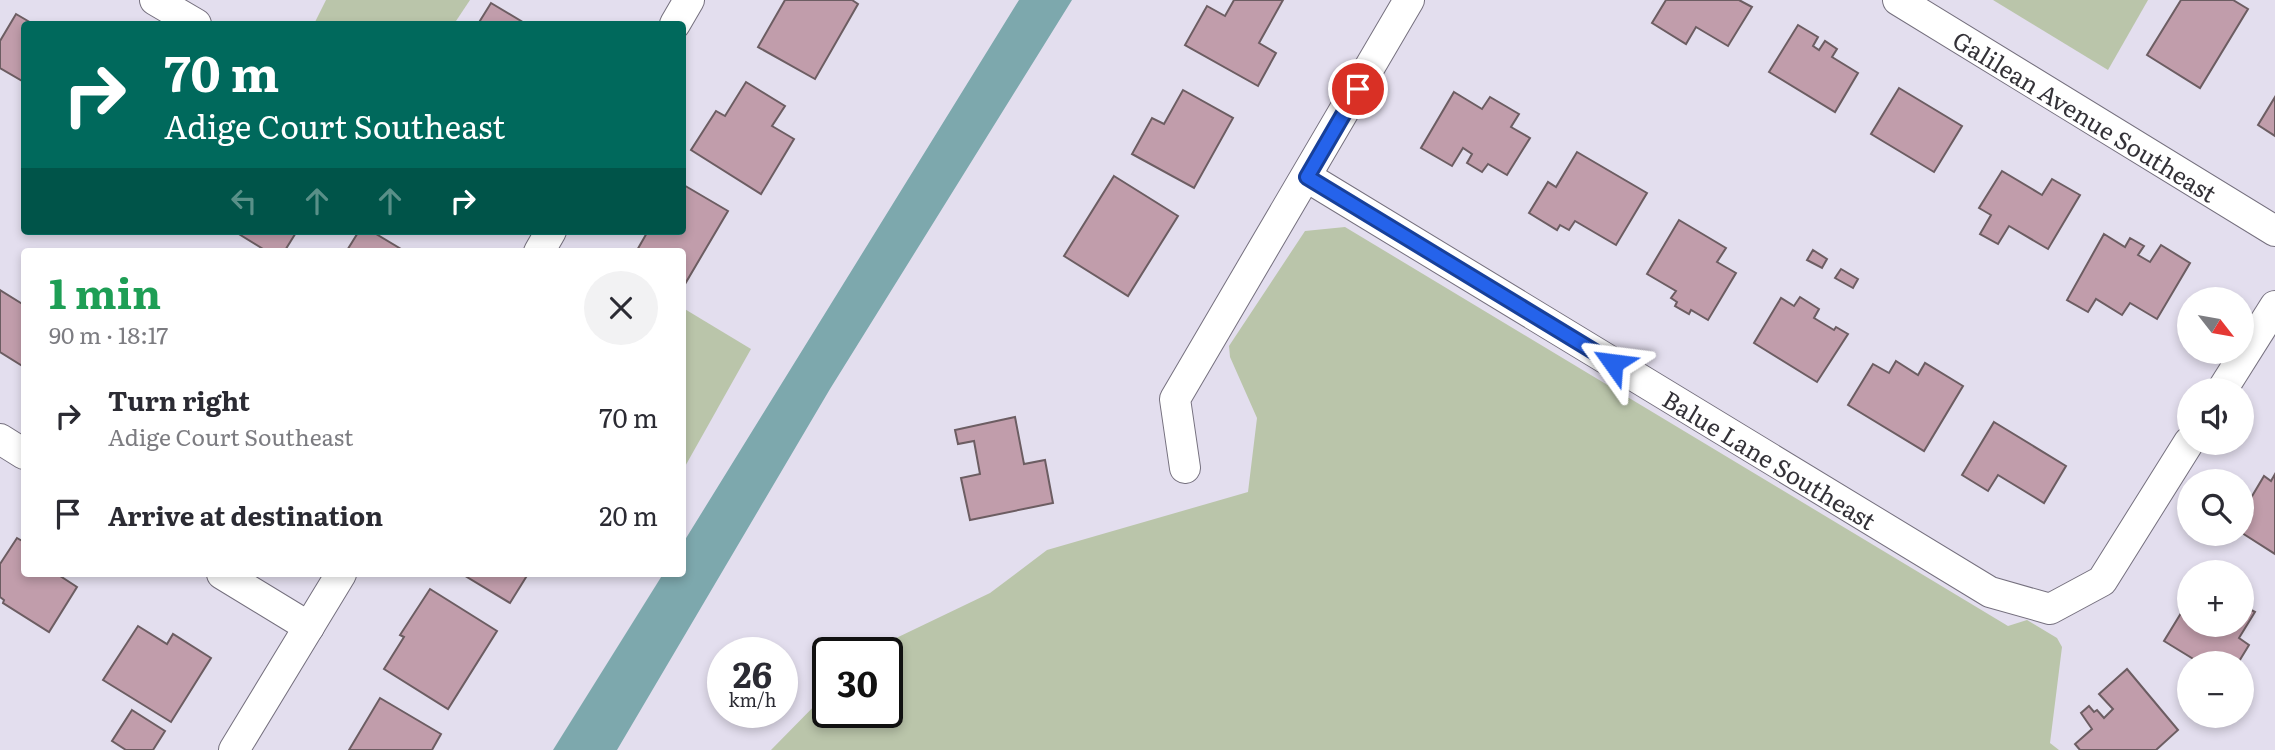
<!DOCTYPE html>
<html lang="en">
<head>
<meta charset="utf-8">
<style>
	:root { --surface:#fff; --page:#f2f2f3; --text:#2b2b33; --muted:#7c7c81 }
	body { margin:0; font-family:Literata,serif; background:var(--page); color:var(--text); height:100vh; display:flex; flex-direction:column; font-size:26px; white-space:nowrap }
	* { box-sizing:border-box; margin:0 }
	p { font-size:23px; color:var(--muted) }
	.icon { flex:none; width:38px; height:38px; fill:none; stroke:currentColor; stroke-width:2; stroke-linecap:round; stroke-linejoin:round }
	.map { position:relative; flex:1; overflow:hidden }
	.side { position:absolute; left:21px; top:248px; width:665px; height:329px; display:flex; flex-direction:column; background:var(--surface); border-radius:7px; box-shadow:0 4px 10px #0003 }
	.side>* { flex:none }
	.guide { position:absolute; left:21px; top:21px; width:665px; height:214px; border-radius:7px; box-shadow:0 4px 10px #0003; background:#00695c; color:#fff; overflow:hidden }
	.needle { width:46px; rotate:121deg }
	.controls { position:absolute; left:2177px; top:287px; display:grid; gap:14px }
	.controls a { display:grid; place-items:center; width:77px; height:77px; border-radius:50%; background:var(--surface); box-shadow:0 4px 10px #0003; font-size:35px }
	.speed { position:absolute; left:707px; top:637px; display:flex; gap:14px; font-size:35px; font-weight:700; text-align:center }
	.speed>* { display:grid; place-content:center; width:91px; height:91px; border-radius:50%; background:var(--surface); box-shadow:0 4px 10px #0003; line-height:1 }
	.speed small { font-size:18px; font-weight:400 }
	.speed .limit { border:4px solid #111; border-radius:10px; background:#fff; color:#111 }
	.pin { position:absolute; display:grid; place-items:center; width:60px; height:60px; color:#fff; margin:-30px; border:4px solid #fff; border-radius:50%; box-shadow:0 2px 7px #0007 }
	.me { position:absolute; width:77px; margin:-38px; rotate:301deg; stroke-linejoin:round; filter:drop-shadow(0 0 5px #0008) }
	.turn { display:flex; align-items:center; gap:24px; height:147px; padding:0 28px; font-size:32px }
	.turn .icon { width:91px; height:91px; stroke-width:2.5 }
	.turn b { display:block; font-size:49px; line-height:60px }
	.lanes { display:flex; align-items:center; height:66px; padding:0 28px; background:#0003; justify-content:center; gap:35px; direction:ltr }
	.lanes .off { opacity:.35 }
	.round { display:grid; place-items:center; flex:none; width:74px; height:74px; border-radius:37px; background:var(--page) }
	.head { display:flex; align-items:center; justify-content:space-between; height:119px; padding:0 28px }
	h1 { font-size:42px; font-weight:700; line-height:52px; color:#1e9e55 }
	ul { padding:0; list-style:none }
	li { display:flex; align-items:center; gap:21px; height:98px; padding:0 28px }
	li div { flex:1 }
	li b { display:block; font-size:26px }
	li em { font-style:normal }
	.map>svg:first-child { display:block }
</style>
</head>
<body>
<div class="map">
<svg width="2275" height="750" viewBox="0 0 2275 750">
	<rect width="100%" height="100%" fill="#e3deee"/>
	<!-- green -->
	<g fill="#bac5aa">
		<polygon points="326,0 470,0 454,24 314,24"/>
		<polygon points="1993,0 2148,0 2108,70"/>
		<polygon points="1345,227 2008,626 2027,620 2057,638 2062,647 2050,743 2059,750 771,750 828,692 828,712 887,712 887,653 867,652 990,593 1047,550 1248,492 1257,418 1230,357 1229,346 1305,231"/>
		<polygon points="683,308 751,349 683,470"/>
	</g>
	<!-- water -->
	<polygon fill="#7da8ad" points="1019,0 1072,0 830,389 617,750 553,750 663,574 682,574 683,543"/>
	<!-- building -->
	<g fill="#c19dab" stroke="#6c5d62" stroke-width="2">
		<polygon points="785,0 852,0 858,4 815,79 758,47"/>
		<polygon points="1234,0 1283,0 1259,43 1276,53 1258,86 1185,45 1207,6 1225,16"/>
		<polygon points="1666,0 1739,0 1752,7 1728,46 1696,27 1686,44 1652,23"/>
		<polygon points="2181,0 2233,0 2248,9 2200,88 2147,55"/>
		<polygon points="491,3 526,24 478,24"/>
		<polygon points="16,14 33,24 24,24 24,82 0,68 0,41"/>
		<polygon points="1798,25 1818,37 1813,46 1819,50 1825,41 1837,49 1832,57 1858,73 1835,112 1769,72"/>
		<polygon points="746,82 785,106 772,126 794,139 761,194 691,150 716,111 725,116"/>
		<polygon points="1899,88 1962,126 1934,172 1871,134"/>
		<polygon points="1183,90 1233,118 1194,188 1132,154 1152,118 1164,124"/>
		<polygon points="1454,92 1482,109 1490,97 1519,114 1511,127 1530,138 1507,175 1488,164 1482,172 1467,163 1472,154 1463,148 1452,166 1421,148"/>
		<polygon points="2275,97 2275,136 2258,125"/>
		<polygon points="1577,152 1647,193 1616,245 1575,221 1569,230 1560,225 1557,230 1529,213 1548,182 1556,187"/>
		<polygon points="2002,171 2042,195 2052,179 2080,195 2048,249 2009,226 1998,244 1980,234 1991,215 1979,208"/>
		<polygon points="1114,176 1178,216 1128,296 1064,256"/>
		<polygon points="682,184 728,211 685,284 682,282 682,252 636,252 648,231 682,231"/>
		<polygon points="1679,220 1726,248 1717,262 1736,273 1708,320 1691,310 1689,314 1675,306 1677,302 1671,298 1676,291 1647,274"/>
		<polygon points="234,231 297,231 284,252 268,252"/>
		<polygon points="359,231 371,231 406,252 346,252"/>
		<polygon points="2104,234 2125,247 2130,238 2144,246 2138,255 2150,262 2161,245 2190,263 2157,319 2130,303 2122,315 2096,299 2088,312 2067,300"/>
		<polygon points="1813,250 1827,259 1822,268 1807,260"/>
		<polygon points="1841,269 1858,279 1853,288 1835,278"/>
		<polygon points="0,290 24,305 24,367 0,352"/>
		<polygon points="1800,297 1819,309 1814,318 1834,330 1836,327 1848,334 1817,382 1754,343 1781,298 1794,306"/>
		<polygon points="1896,361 1918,375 1925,363 1963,386 1924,451 1848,405 1873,364 1889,373"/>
		<polygon points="1015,417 1024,464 1045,460 1053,503 970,520 961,478 980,474 974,441 958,444 955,430"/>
		<polygon points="1994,422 2066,466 2044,503 1998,475 1988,491 1962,475"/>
		<polygon points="2275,474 2275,554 2242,533 2252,513 2245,508 2264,476 2271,481"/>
		<polygon points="17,538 24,542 24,574 57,574 77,587 49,632 3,603 4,600 0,597 0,564"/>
		<polygon points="462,574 528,574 510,603"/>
		<polygon points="430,589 497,631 448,709 384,669 404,637 400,635"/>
		<polygon points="2189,600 2189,625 2242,625 2242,605 2255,612 2239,638 2249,645 2238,663 2200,663 2164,641"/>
		<polygon points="138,626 167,644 173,634 211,658 171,722 103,680"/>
		<polygon points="2127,669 2178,730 2156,750 2080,750 2075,744 2092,729 2081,713 2089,706 2094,712 2097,710 2104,718 2113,709 2099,694"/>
		<polygon points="380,698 441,734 432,750 349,750"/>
		<polygon points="132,710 165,731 153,750 126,750 112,741"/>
	</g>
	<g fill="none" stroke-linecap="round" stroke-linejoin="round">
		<defs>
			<g id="street">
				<polyline points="155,0 196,24"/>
				<path id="s1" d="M 1898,0 L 2275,231"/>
				<polyline points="675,24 689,0"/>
				<path id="s2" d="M 1307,177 L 1990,592 L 2050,609 L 2102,581 L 2189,442"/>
				<polyline points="539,252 551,231"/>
				<polyline points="2222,390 2275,306"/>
				<polyline points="0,439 24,454"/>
				<polyline points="1185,468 1175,399 1409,0"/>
				<polyline points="222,574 309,627"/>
				<polyline points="234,750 341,574"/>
			</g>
		</defs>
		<!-- street casing -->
		<use href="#street" stroke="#75707e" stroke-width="32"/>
		<!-- street -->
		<use href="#street" stroke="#fff" stroke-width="30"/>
	</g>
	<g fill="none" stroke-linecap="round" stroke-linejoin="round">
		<defs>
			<polyline id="route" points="1358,89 1307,177 1613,363"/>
		</defs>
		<!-- route casing -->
		<use href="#route" stroke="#184099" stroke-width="18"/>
		<!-- route -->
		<use href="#route" stroke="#2563eb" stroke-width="12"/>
	</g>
	<g text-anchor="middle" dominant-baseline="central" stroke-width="6" stroke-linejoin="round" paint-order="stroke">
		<!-- street labels -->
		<g font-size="24" fill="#343238" stroke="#e3deee">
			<text stroke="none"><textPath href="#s1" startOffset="220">Galilean Avenue Southeast</textPath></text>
			<text stroke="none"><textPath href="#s2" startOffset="542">Balue Lane Southeast</textPath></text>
		</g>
	</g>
</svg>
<div class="controls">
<a><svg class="needle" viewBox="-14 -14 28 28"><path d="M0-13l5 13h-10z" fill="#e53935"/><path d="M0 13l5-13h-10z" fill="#7c7c81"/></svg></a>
<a><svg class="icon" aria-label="sound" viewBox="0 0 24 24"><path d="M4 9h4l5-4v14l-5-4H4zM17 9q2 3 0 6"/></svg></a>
<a><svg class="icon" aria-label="search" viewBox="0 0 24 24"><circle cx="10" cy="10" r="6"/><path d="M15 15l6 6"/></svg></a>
<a>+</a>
<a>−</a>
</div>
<div class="speed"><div>26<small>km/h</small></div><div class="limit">30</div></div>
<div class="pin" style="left:1358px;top:89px;background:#d93025"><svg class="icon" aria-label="arrive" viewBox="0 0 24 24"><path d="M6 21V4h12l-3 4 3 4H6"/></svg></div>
<svg class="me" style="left:1613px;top:363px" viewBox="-20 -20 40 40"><path d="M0-17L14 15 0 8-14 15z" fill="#2563eb" stroke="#fff" stroke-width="4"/></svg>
<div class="guide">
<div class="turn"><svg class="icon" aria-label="right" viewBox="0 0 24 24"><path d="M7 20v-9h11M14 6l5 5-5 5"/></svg><div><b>70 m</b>Adige Court Southeast</div></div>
<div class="lanes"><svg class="icon off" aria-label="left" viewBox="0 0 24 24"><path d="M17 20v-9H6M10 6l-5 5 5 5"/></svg><svg class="icon off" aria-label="ahead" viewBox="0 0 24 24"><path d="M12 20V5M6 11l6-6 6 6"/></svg><svg class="icon off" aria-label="ahead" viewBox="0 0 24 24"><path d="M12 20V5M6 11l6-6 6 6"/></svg><svg class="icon" aria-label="right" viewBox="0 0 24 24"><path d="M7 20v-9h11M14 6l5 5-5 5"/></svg></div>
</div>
<section class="side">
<div class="head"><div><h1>1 min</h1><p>90 m · 18:17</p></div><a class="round"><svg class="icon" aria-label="close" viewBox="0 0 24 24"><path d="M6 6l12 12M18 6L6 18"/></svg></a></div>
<ul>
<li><svg class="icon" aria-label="right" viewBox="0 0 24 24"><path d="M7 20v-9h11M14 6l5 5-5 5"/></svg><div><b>Turn right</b><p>Adige Court Southeast</p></div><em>70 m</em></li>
<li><svg class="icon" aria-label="arrive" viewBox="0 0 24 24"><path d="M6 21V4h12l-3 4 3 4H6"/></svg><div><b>Arrive at destination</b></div><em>20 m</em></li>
</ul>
</section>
</div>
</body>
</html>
